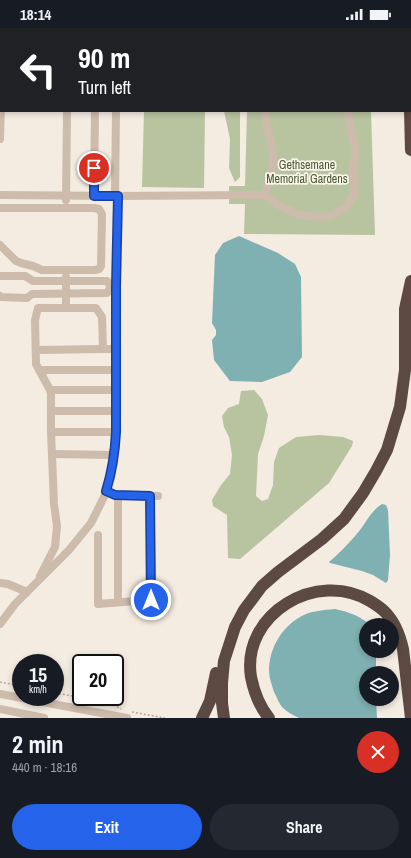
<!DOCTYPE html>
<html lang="en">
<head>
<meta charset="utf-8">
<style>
	:root { --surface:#171b24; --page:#242831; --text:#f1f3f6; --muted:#9ea1a6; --accent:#2563eb }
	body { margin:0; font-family:"Archivo Narrow",sans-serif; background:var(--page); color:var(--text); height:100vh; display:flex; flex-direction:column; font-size:15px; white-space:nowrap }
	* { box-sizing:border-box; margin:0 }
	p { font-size:13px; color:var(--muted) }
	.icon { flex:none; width:22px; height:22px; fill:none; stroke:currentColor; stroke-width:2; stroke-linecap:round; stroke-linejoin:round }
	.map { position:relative; height:690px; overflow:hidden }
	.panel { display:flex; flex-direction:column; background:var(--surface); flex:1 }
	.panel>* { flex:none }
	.banner { position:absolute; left:0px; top:0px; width:411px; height:84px; box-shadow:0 2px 6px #0003; background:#202124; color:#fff; overflow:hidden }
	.controls { position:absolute; left:359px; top:590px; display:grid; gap:8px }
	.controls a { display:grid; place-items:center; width:40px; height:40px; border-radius:50%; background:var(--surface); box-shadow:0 2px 6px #0003; font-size:20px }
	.speed { position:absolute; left:12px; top:626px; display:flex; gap:8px; font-size:20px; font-weight:700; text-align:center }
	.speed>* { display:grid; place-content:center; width:52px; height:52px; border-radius:50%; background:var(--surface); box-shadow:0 2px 6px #0003; line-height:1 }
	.speed small { font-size:10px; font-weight:400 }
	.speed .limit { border:2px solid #111; border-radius:6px; background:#fff; color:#111 }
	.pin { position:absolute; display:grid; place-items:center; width:34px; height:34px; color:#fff; margin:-17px; border:2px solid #fff; border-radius:50%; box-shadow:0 1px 4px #0007 }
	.me { position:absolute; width:44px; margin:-22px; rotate:0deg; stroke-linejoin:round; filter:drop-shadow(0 0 3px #0008) }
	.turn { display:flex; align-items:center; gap:14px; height:84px; padding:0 12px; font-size:18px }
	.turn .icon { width:52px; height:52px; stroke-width:2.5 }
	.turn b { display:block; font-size:28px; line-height:34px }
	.round { display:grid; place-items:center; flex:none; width:42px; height:42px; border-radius:21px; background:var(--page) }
	.headline { display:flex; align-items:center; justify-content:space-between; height:68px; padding:0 12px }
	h1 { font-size:24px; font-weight:800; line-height:30px }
	.button { display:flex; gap:8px; margin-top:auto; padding:8px 12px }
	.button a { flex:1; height:46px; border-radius:24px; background:var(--accent); color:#fff; font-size:16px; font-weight:800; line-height:46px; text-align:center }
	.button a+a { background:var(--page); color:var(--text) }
	.status { display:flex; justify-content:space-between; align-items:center; height:28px; padding:0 20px; background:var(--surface); direction:ltr }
	.status svg { height:11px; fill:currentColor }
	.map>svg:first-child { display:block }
</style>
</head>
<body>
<div class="status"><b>18:14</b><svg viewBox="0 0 49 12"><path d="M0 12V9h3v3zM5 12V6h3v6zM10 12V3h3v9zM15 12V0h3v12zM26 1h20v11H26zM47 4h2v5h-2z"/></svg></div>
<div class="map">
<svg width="411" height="690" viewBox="0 0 411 690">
	<rect width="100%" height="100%" fill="#f4ebe1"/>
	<!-- green -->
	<g fill="#b8c4a0">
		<polygon points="144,83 205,83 204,160 142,159"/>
		<polygon points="224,83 240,83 240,149 235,154 229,140 230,111"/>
		<polygon points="247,83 371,83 375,207 244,206 245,176 229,176 229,158 245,158"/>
		<polygon points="254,362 262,371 268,387 264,408 258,426 256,468 262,473 268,471 273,457 274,434 279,420 296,409 319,407 343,409 353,413 352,418 329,455 240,531 228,530 227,487 213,478 212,472 221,457 230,446 232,427 229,409 224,399 222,388 228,380 239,376 241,363"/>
	</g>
	<!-- water -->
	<g fill="#7fb0b2">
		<polygon points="239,208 278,225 295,236 301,249 302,329 290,344 262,354 230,353 214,332 212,312 216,307 216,302 212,295 215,227 223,215"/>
		<path d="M 382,476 L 386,477 L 388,482 L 390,527 L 388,552 L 386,555 L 373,547 L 362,543 L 330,535 L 329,534 C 340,525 351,513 360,502 C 367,493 372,482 382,476 Z"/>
		<path d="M 335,581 C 349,584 357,587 368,595 L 369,597 L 366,597 L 366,623 L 376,623 L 376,645 L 366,645 L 366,671 L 376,671 L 377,690 L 299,690 C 293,687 287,684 283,680 C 279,676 277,669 274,664 C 272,657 269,650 269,643 C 269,621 281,600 300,589 C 310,583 323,582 335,581 Z"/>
	</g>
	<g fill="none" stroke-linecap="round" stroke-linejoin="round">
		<!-- path -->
		<g stroke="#b9a596" stroke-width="1.5" stroke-dasharray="2 2" stroke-linecap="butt">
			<polyline points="0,654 21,658"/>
			<polyline points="55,665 109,674 121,681"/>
			<polyline points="132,684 165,690"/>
		</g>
		<!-- minor -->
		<g stroke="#cdbbac" stroke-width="8">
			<polyline points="349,0 350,1"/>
			<polyline points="260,1 261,0"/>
			<polyline points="0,54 1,54"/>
			<polyline points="264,83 273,125 273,139 265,167"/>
			<polyline points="0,111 1,74"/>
			<polyline points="0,167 118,168 265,167 278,177 300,187 320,189 330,188 345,180 349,175 353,168 355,158 353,150 353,142 356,124 349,92 348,83"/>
			<polyline points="94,168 95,83"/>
			<polyline points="115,168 116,83"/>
			<polyline points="66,172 67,83"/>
			<polyline points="0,180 94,180 99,181 102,186 101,238 99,241 95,242 42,242 33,238 21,235 16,233 0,217"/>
			<polyline points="0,248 25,248 33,253 107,253 111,259"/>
			<polyline points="0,268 1,269 27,270 32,266 107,265 111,259"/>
			<polyline points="66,280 66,249"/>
			<polyline points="36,322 103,321"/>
			<polyline points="39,342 116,342"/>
			<polyline points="50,362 116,362"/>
			<polyline points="51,383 116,383"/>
			<polyline points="51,404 116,404"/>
			<polyline points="52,426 114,427"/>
			<polyline points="106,463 115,467 158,468"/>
			<polyline points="150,467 151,572"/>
			<polyline points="98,507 98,576 161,571"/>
			<polyline points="40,548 55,519 57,498 54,476 51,404 51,365 50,362 36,336 35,292 38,280 96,280 102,289 103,321 116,321"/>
			<polyline points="0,555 8,556 27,564"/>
			<polyline points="118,574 118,467"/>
			<polyline points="0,596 15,576 69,522 91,495 104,469 111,448 114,427 116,404 116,259 118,168"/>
			<polyline points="0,666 127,690"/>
			<polyline points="0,681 44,690"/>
		</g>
		<!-- highway -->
		<g stroke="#5c4a42" stroke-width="12">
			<polyline points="407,0 407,1"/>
			<polyline points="410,83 411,122"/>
			<polyline points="202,690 210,673 216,645"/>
			<polyline points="224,690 222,675 222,655 224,633 235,599 244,582 262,558 278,544 322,511 344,491 363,465 376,443 387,422 400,379 405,342 405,281 411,253"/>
			<path d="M 269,690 C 259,678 254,664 251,649 C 241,586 317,541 370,573 C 375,576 380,579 385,584 C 395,594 400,608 403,621 L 411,690"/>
		</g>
	</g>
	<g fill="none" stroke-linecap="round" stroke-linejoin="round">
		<defs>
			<path id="route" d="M 94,140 L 94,168 L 118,168 L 116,259 L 116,404 C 115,424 112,444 106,463 L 115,467 L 150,468 L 151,572"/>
		</defs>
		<!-- route casing -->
		<use href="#route" stroke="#184099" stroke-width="10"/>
		<!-- route -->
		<use href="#route" stroke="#2563eb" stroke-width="7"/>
	</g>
	<g text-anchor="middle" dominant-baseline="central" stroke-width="3.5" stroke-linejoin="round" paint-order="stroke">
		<!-- park labels -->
		<g font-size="12" fill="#4a5a2e" stroke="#fbf5ee">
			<text x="307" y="137">Gethsemane<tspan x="307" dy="14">Memorial Gardens</tspan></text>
		</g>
	</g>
</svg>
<div class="controls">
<a><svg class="icon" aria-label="sound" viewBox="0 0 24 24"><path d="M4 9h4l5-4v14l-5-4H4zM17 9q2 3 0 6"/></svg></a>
<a><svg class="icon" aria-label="layers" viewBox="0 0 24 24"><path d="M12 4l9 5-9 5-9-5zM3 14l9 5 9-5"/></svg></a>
</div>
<div class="speed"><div>15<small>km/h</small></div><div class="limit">20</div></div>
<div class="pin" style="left:94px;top:140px;background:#d93025"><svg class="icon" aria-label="arrive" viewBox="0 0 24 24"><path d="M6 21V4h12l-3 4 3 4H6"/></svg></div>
<svg class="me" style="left:151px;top:572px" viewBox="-20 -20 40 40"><circle r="17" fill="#2563eb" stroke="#fff" stroke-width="3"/><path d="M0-11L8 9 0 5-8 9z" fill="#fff"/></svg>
<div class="banner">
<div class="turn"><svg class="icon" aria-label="left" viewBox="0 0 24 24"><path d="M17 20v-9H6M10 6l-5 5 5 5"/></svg><div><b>90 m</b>Turn left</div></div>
</div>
</div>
<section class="panel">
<div class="headline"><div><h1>2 min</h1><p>440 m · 18:16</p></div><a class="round" style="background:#d93025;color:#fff"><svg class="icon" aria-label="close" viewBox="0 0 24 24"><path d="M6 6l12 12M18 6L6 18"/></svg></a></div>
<div class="button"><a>Exit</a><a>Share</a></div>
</section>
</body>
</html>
